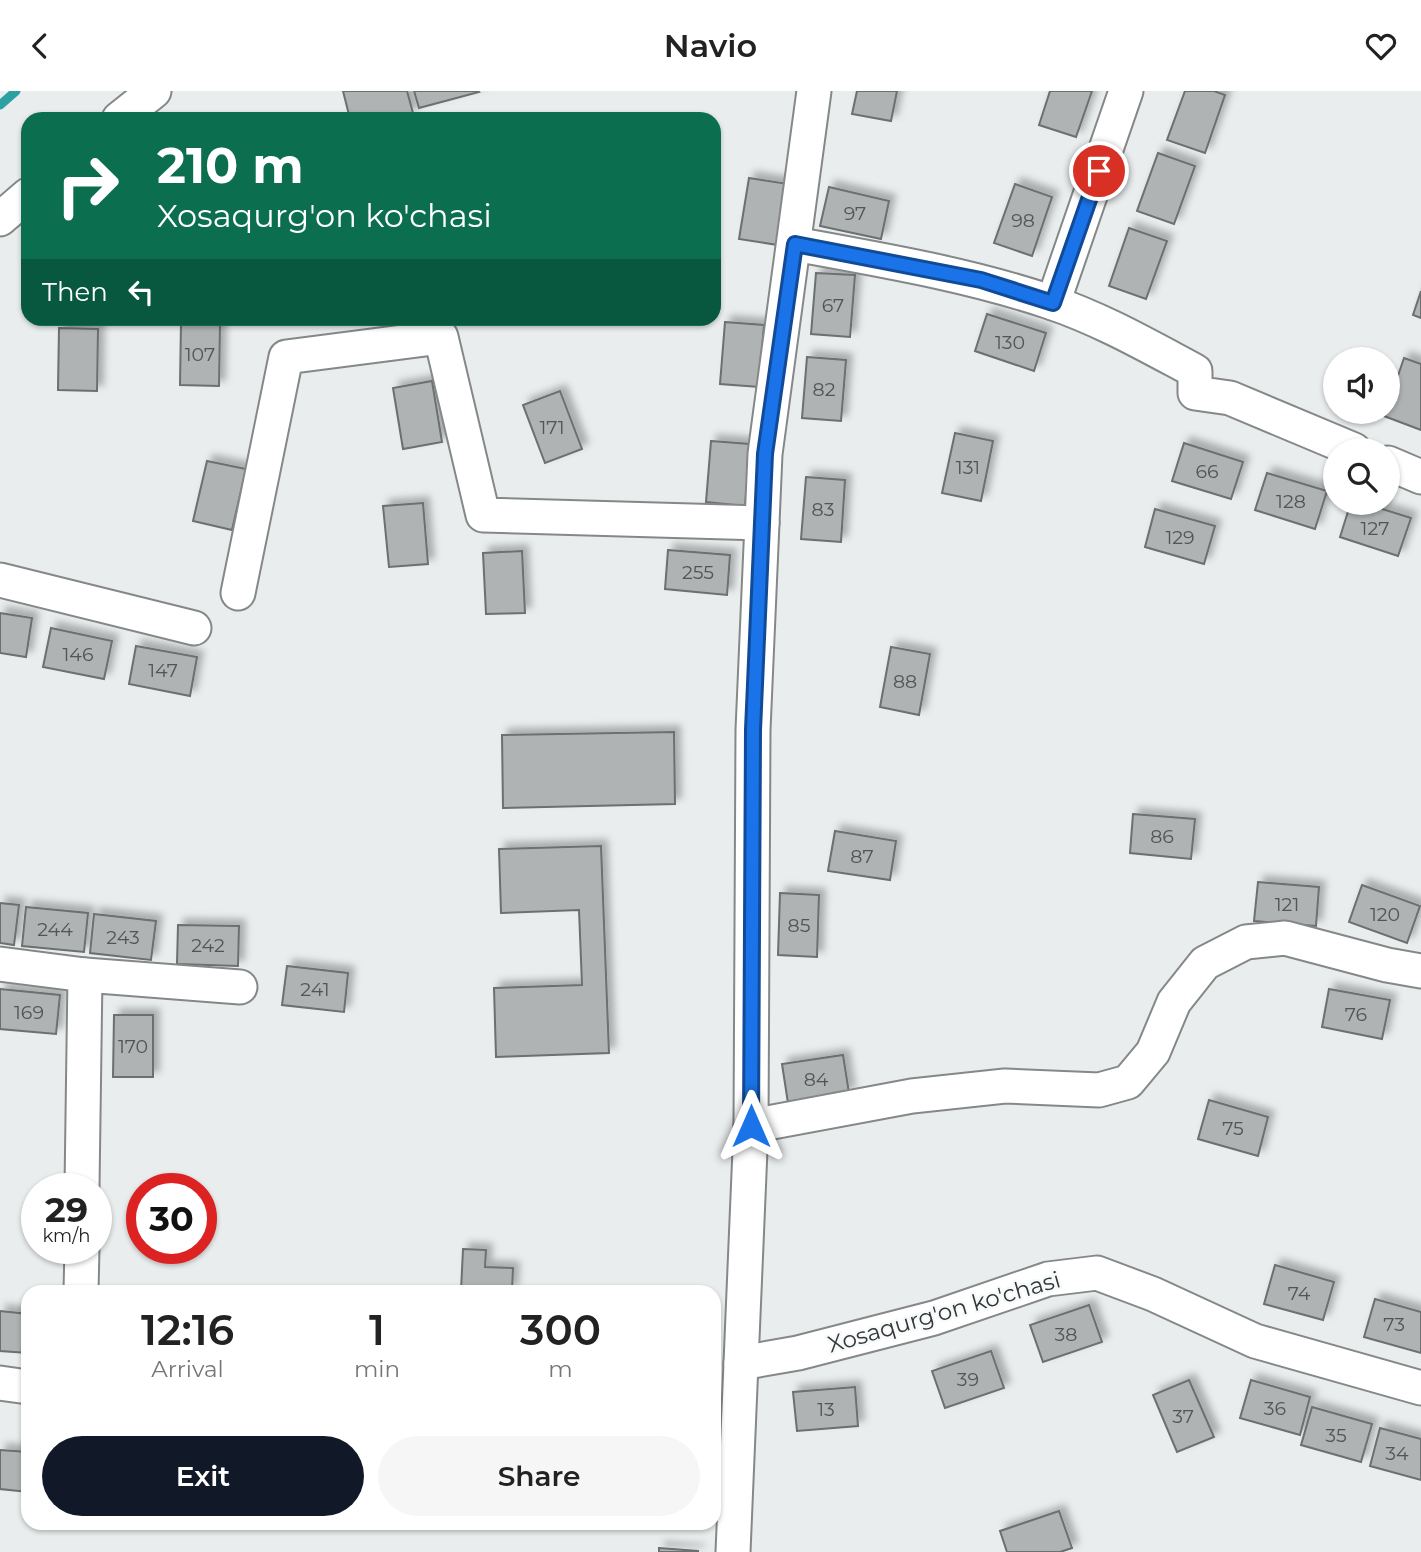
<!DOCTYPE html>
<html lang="en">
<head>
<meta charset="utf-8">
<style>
	:root { --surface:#fff; --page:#f6f6f6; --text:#222; --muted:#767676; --accent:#111827 }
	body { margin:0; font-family:Montserrat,sans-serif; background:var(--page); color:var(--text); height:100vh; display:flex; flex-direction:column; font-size:26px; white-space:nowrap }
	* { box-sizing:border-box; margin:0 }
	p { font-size:23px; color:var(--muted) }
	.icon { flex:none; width:38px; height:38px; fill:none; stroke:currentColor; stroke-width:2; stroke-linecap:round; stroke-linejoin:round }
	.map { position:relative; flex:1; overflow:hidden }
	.side { position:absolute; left:21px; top:1194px; width:700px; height:245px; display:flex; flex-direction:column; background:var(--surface); border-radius:21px; box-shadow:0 2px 5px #0004 }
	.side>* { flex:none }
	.hud { position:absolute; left:21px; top:21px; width:700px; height:214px; border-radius:21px; box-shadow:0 2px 5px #0004; background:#0b6e4f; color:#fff; overflow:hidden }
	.tools { position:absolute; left:1323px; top:256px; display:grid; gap:14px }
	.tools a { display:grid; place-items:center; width:77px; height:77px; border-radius:50%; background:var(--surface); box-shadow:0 2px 5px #0004; font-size:35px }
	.speed { position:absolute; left:21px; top:1082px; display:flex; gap:14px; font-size:35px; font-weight:700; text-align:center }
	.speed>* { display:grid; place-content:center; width:91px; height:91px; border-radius:50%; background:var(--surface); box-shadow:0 2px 5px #0004; line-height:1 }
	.speed small { font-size:18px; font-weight:400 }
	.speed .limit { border:10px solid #d22; background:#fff; color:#111 }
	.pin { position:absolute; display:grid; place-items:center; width:60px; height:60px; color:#fff; margin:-30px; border:4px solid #fff; border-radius:50%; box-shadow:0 2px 7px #0007 }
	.me { position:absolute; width:77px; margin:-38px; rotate:0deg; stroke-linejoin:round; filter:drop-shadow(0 0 5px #0008) }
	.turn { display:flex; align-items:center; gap:24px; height:147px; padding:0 21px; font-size:32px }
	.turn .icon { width:91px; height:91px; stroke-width:2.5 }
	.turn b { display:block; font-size:49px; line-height:60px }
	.then { display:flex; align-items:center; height:66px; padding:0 21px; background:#0003; gap:14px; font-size:26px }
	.eta { display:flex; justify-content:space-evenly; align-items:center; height:119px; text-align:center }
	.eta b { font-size:42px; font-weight:600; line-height:49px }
	.primary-button { display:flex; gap:14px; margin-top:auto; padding:14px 21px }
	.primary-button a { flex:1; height:80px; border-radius:42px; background:var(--accent); color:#fff; font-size:28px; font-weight:600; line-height:80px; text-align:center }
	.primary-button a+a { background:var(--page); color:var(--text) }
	header { display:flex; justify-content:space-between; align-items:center; height:91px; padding:0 21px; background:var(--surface); font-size:32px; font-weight:600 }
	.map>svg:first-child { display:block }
</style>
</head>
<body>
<header><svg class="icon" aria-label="back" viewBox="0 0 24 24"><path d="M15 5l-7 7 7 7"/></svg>Navio<svg class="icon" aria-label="heart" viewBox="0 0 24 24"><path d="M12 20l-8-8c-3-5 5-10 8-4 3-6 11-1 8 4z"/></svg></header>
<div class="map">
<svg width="1421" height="1461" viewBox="0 0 1421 1461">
	<defs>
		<filter id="shadow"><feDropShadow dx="6" dy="-6" stdDeviation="3.5" flood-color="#0004"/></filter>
	</defs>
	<rect width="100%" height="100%" fill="#e9eded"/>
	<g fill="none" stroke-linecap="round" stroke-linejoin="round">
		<!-- stream -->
		<polyline stroke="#2ca1a2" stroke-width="9" points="0,14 16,0"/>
	</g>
	<!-- building -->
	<g fill="#b0b3b3" stroke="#6c6f6f" stroke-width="2" filter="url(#shadow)">
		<polygon points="343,0 407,0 413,22 388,28 350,28"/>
		<polygon points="414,0 478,0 479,1 419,17"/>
		<polygon points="857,0 897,0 891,30 852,23"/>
		<polygon points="1050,0 1092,0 1076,46 1039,34"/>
		<polygon points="1185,0 1214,0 1225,4 1205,62 1167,49"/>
		<polygon points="1158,62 1195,75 1174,133 1137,120"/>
		<polygon points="749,87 788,93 778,154 739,148"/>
		<polygon points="1015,93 1052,106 1032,165 994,152"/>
		<polygon points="829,96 889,110 881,148 820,135"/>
		<polygon points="1129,137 1167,150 1146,208 1109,195"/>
		<polygon points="816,182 855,184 850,246 811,243"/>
		<polygon points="1421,200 1421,227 1413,224"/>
		<polygon points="987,223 1046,242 1034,280 975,260"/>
		<polygon points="470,228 527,228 471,233"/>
		<polygon points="725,231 764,234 759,296 720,293"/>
		<polygon points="181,232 220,233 219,295 180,294"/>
		<polygon points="59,237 98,238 97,300 58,299"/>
		<polygon points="807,266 846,269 841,330 802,327"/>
		<polygon points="1404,267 1421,273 1421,339 1384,325 1385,320 1388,320 1388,314"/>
		<polygon points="432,290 442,351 403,358 393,297"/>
		<polygon points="560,300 582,358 545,372 523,314"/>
		<polygon points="955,342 993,350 981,410 942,402"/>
		<polygon points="711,350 750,353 745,415 706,411"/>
		<polygon points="1184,352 1243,371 1231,408 1172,390"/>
		<polygon points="207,370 246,378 232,439 193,430"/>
		<polygon points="1267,382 1327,400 1315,438 1255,419"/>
		<polygon points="806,386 845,389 841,451 801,448"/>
		<polygon points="1351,411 1360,411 1411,427 1398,465 1340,446"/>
		<polygon points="423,412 428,473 389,476 383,415"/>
		<polygon points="1155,418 1215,435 1204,473 1145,456"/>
		<polygon points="668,459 730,464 727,504 665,498"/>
		<polygon points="522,460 525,522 486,523 483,462"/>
		<polygon points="0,522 32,527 26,566 0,562"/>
		<polygon points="51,537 112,550 104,588 43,576"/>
		<polygon points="136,555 197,566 190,605 129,593"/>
		<polygon points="891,556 930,563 919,624 880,616"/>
		<polygon points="674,641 675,713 503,717 502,644"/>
		<polygon points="1133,723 1195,728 1191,768 1130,762"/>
		<polygon points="835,740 896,750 890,789 828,780"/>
		<polygon points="601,755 609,962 496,966 494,897 582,894 579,819 501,822 499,758"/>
		<polygon points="1258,791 1319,796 1316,835 1254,830"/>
		<polygon points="1362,794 1420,815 1407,852 1349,831"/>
		<polygon points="780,802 819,804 817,866 778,864"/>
		<polygon points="0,812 19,814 14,854 0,852"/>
		<polygon points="26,816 88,822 84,861 22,855"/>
		<polygon points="94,823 156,830 151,869 90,862"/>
		<polygon points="178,834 239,835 238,875 177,873"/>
		<polygon points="287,875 348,882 344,921 282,914"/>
		<polygon points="0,898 60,904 56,943 0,938"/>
		<polygon points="1329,898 1390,909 1382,948 1322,936"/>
		<polygon points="114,924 153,924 153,986 113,986"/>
		<polygon points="843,964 849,1002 788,1012 782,973"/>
		<polygon points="1209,1009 1268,1026 1258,1065 1198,1048"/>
		<polygon points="463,1158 486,1159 485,1176 513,1177 512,1200 461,1200"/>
		<polygon points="1275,1174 1334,1191 1323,1229 1264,1213"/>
		<polygon points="1375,1208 1421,1221 1421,1262 1364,1246"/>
		<polygon points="1089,1214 1102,1251 1043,1271 1030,1234"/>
		<polygon points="0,1220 28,1223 28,1262 0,1260"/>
		<polygon points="991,1260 1004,1297 945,1317 932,1280"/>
		<polygon points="1189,1289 1214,1346 1177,1361 1153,1304"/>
		<polygon points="1251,1289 1310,1306 1300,1344 1240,1327"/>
		<polygon points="855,1296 858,1335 797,1340 793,1301"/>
		<polygon points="1312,1316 1372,1333 1361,1371 1301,1354"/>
		<polygon points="1380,1337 1421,1348 1421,1389 1370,1375"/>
		<polygon points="0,1359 28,1361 28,1401 0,1398"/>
		<polygon points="1059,1420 1072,1457 1060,1461 1007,1461 1000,1440"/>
		<polygon points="659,1457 698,1460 698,1461 659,1461"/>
	</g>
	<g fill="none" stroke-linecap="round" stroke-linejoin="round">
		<defs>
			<g id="minor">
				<polyline points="119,28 154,0"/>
				<polyline points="0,128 28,104"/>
				<path d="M 795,153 C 881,169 967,183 1050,211 C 1101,228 1148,255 1195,280 L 1195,302 L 1230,307 L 1354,359"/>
				<polyline points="1053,212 1126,0"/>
				<polyline points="1388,372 1421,386"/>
				<polyline points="0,489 194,537"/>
				<polyline points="238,502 286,266 441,246 483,424 762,432"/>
				<polyline points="0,873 85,884"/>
				<polyline points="751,1035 912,1005 1005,995 1099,999 1128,991 1153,961 1174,911 1205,872 1246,851 1285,847 1387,874 1421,880"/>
				<polyline points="82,1097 85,884 240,896"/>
				<polyline points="81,1200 82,1157"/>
				<polyline points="741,1272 798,1262 934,1227 1048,1188 1097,1182 1153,1203 1255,1250 1421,1297"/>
				<polyline points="0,1292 28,1296"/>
				<polyline points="733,1461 751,1035 753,639 765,363 814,0"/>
			</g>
		</defs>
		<!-- minor casing -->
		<use href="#minor" stroke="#858888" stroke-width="37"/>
		<!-- minor -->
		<use href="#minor" stroke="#fff" stroke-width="33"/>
	</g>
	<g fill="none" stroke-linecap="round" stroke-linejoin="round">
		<defs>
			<polyline id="route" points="751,1035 753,639 765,363 795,153 981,189 1053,212 1099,80"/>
		</defs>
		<!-- route casing -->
		<use href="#route" stroke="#114b97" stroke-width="18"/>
		<!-- route -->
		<use href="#route" stroke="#1a73e8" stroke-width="12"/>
	</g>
	<g text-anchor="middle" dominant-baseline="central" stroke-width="5" stroke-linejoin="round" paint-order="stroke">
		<!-- number labels -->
		<g font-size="19" fill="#535454">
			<text x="855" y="122">97</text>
			<text x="1023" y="129">98</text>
			<text x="833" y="214">67</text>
			<text x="1010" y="251">130</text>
			<text x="200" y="263">107</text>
			<text x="824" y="298">82</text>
			<text x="552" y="336">171</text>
			<text x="968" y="376">131</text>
			<text x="1207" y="380">66</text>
			<text x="1291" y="410">128</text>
			<text x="823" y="418">83</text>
			<text x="1375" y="437">127</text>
			<text x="1180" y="446">129</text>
			<text x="698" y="481">255</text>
			<text x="78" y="563">146</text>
			<text x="163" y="579">147</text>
			<text x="905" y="590">88</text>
			<text x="1162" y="745">86</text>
			<text x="862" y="765">87</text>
			<text x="1287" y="813">121</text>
			<text x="1385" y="823">120</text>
			<text x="799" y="834">85</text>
			<text x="55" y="838">244</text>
			<text x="123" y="846">243</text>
			<text x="208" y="854">242</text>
			<text x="315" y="898">241</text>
			<text x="29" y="921">169</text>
			<text x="1356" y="923">76</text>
			<text x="133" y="955">170</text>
			<text x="816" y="988">84</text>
			<text x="1233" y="1037">75</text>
			<text x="1299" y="1202">74</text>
			<text x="1394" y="1233">73</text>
			<text x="1066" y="1243">38</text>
			<text x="968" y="1288">39</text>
			<text x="1275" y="1317">36</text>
			<text x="826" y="1318">13</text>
			<text x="1183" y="1325">37</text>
			<text x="1336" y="1344">35</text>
			<text x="1397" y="1362">34</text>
		</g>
		<!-- street labels -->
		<g font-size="23" fill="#343535" stroke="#f6fafa">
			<text transform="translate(944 1221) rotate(-16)">Xosaqurg'on ko'chasi</text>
		</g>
	</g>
</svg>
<div class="tools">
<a><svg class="icon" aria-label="sound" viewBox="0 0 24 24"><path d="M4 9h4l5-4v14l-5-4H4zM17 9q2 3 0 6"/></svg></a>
<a><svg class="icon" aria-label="search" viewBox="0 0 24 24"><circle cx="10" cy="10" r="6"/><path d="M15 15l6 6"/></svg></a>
</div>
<div class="speed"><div>29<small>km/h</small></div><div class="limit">30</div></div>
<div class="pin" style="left:1099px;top:80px;background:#d93025"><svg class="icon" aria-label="arrive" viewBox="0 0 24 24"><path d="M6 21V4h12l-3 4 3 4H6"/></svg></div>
<svg class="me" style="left:751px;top:1035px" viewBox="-20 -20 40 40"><path d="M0-17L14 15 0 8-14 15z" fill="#1a73e8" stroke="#fff" stroke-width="4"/></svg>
<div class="hud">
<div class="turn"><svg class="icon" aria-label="right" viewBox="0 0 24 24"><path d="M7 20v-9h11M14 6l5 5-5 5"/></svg><div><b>210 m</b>Xosaqurg'on ko'chasi</div></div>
<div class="then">Then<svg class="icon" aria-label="left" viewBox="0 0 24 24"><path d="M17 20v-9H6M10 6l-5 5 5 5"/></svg></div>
</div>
<section class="side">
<div class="eta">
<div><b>12:16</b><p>Arrival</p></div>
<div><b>1</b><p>min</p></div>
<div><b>300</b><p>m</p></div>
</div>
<div class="primary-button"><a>Exit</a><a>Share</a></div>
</section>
</div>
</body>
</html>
